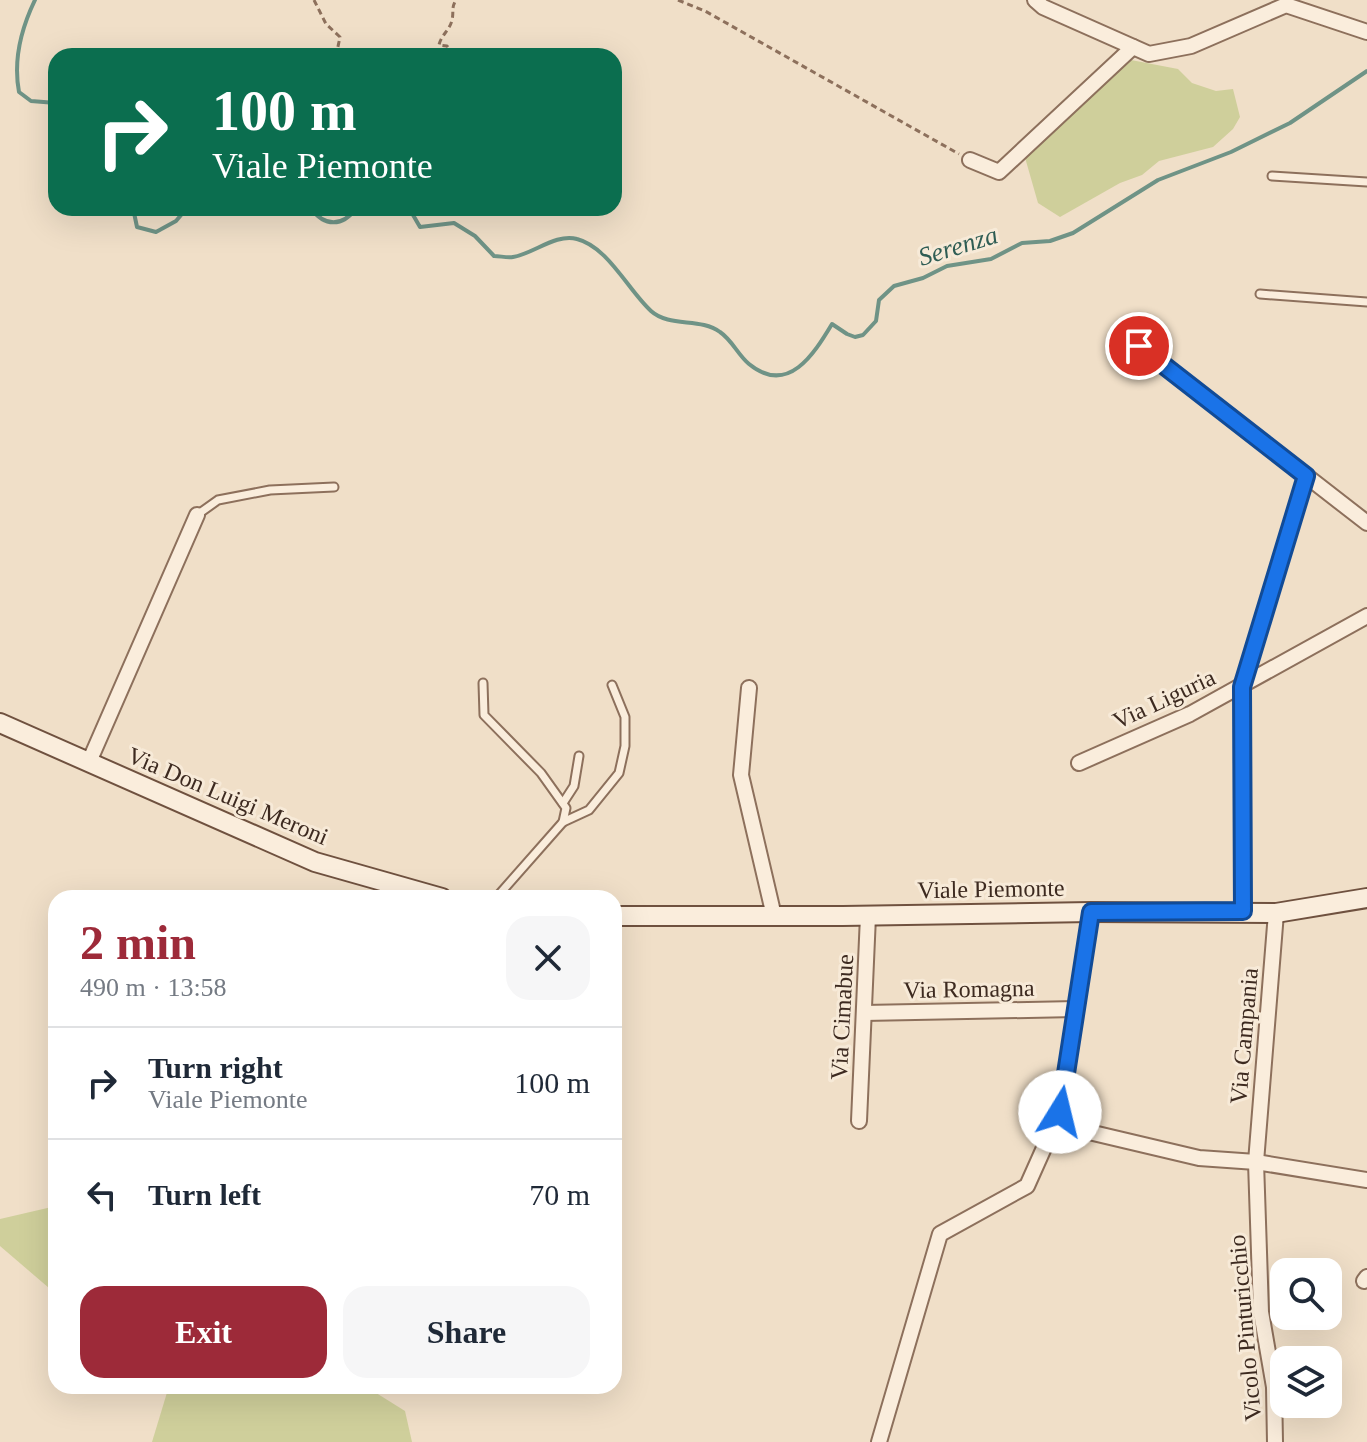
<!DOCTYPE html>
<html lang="en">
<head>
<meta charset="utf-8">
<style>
	:root { --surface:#fff; --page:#f6f6f7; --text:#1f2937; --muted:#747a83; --line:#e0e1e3; --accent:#9d2a39 }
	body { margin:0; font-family:"Times New Roman",serif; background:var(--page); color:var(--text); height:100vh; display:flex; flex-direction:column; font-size:30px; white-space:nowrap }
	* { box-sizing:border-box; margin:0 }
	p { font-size:26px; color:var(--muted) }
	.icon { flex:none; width:44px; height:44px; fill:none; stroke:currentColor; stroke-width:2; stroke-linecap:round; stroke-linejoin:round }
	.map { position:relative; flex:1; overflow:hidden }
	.side { position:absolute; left:48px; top:890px; width:574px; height:504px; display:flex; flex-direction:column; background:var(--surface); border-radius:24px; box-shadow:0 8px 32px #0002 }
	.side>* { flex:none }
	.guide { position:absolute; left:48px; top:48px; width:574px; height:168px; border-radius:24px; box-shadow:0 8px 32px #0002; background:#0b6e4f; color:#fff; overflow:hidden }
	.buttons { position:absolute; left:1270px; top:1258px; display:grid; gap:16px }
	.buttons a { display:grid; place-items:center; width:72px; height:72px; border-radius:16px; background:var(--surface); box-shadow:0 8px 32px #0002; font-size:40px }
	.pin { position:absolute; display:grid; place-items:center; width:68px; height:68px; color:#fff; margin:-34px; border:4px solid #fff; border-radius:50%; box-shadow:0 2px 8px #0007 }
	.me { position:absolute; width:88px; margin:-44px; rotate:9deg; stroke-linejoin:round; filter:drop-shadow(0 0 6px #0008) }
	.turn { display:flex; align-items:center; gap:28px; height:168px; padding:0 32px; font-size:36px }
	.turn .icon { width:104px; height:104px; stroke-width:2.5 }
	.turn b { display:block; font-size:56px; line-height:68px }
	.round { display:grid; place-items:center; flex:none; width:84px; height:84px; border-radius:24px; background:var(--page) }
	.head { display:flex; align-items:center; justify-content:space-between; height:136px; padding:0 32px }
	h1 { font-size:48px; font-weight:800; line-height:60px; color:var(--accent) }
	.button { display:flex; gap:16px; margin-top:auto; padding:16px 32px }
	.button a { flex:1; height:92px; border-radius:24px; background:var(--accent); color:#fff; font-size:32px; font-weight:800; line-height:92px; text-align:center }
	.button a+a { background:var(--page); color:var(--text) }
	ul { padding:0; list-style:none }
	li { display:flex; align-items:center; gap:24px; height:112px; padding:0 32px; border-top:2px solid var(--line) }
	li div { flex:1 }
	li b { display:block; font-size:30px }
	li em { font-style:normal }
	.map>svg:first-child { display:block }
</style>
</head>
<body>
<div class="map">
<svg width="1367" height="1442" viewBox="0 0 1367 1442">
	<rect width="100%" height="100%" fill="#f0dfc8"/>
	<!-- green -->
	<g fill="#cfcf9b">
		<polygon points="1131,60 1178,69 1192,83 1216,91 1233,89 1240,117 1233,129 1213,147 1159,161 1142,175 1120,183 1060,217 1038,203 1024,154 1122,64"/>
		<polygon points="56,1206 56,1294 0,1246 0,1219"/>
		<polygon points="169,1386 365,1386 405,1411 412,1442 152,1442"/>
	</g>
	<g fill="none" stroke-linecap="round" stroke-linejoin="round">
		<!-- stream -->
		<g stroke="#6f9386" stroke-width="4">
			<path d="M 35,0 C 21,29 13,60 19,92 L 31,101 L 56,103"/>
			<polyline points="133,208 137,227 156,232 176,221 187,208"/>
			<path d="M 311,208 C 324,227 343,227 356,208"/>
			<path d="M 409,208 L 420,227 L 454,223 L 475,236 L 494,256 C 500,256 507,258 513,257 C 533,254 556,233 577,239 C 608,247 628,290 651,311 C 670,328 700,317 720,332 C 732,340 738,355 749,364 C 788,396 814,354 832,324 L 847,334 L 855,337 L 863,335 L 876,321 L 879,300 L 894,286 L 923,278 L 947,266 L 991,259 L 1022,243 L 1050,241 L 1073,233 L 1158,180 L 1231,152 L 1290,123 L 1367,71"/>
		</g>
		<defs>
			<g id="lane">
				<polyline points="1272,176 1367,182"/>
				<polyline points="1260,294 1367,302"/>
				<polyline points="197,515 218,500 270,490 334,487"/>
				<polyline points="483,683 484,715 541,773 566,808 563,822 496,898"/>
				<polyline points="563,803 574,786 579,756"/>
				<polyline points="563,822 589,810 619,773 625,746 625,717 612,685"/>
			</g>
			<g id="street">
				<polyline points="1035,0 1043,7 1149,54 1191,46 1286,5 1367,32"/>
				<polyline points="970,160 999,172 1133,47"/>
				<polyline points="1139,346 1367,523"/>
				<polyline points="749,688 741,775 774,916"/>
				<polyline points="89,762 197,515"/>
				<polyline points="1079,763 1190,714 1367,616"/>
				<polyline points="1243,911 1242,687 1306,476"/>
				<polyline points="1091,912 1060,1112 1072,1128 1199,1158 1256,1162 1367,1180"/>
				<polyline points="864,1013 1076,1009"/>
				<polyline points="859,1121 868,916"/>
				<polyline points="1364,1281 1367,1277"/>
				<polyline points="879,1442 940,1234 1027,1186 1060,1112"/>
				<polyline points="1275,1442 1274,1387 1261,1312 1256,1162 1276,913"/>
			</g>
			<g id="secondary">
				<polyline points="0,723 315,862 442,898"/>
				<polyline points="614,916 843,916 1091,912 1276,913 1367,898"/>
			</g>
		</defs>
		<!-- lane casing -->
		<use href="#lane" stroke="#8d705c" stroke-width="11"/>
		<!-- street casing -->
		<use href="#street" stroke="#8d705c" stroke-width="18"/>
		<!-- secondary casing -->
		<use href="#secondary" stroke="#6f513f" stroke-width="22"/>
		<!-- path -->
		<g stroke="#8d705c" stroke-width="3" stroke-dasharray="6 4" stroke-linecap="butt">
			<polyline points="314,0 326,24 340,37 336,56"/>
			<polyline points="678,0 705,11 959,154"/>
			<path d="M 451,56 L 451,51 L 447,46 L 439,45 C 441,35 450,30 452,20 C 454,12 451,8 456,0"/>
		</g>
		<!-- lane -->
		<use href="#lane" stroke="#faeddc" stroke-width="7"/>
		<!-- street -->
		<use href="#street" stroke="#faeddc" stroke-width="14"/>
		<!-- secondary -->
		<use href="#secondary" stroke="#faeddc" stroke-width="18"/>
	</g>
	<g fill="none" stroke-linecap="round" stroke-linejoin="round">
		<defs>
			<polyline id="route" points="1060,1112 1091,912 1243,911 1242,687 1306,476 1139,346"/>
		</defs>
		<!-- route casing -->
		<use href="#route" stroke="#114b97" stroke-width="20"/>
		<!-- route -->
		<use href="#route" stroke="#1a73e8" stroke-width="14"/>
	</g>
	<g text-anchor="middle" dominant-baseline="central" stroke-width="6" stroke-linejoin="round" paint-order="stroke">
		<!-- street labels -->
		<g font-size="24" fill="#3d2a20" stroke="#f7ead8">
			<text transform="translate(1164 699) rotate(-25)">Via Liguria</text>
			<text transform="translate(228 796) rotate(23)">Via Don Luigi Meroni</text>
			<text transform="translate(991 889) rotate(-1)">Viale Piemonte</text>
			<text transform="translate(969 989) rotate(-1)">Via Romagna</text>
			<text transform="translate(842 1017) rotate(-87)">Via Cimabue</text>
			<text transform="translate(1244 1036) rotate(-85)">Via Campania</text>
			<text transform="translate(1245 1328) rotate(-95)">Vicolo Pinturicchio</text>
		</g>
		<!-- water labels -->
		<g font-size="26" font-style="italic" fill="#2f5d54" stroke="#f7ead8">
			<text transform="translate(958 246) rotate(-17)">Serenza</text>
		</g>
	</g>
</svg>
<div class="buttons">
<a><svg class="icon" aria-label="search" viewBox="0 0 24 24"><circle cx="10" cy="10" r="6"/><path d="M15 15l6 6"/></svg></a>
<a><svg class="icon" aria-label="layers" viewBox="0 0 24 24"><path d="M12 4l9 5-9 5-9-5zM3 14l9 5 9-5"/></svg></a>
</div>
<div class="pin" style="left:1139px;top:346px;background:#d93025"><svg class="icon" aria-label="arrive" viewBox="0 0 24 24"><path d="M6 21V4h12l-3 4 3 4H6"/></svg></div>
<svg class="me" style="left:1060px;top:1112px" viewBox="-20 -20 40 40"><circle r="19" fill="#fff"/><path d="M0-13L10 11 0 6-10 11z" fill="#1a73e8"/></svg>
<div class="guide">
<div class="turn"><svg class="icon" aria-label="right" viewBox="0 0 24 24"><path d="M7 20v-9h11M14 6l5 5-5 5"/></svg><div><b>100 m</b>Viale Piemonte</div></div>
</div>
<section class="side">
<div class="head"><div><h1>2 min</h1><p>490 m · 13:58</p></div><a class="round"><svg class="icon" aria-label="close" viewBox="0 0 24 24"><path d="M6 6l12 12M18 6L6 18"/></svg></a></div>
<ul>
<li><svg class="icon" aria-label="right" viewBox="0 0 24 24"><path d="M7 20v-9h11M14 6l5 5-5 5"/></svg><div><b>Turn right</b><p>Viale Piemonte</p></div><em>100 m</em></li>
<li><svg class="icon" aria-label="left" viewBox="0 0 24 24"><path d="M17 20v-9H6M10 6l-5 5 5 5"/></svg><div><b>Turn left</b></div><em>70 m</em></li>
</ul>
<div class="button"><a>Exit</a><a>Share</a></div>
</section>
</div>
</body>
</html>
